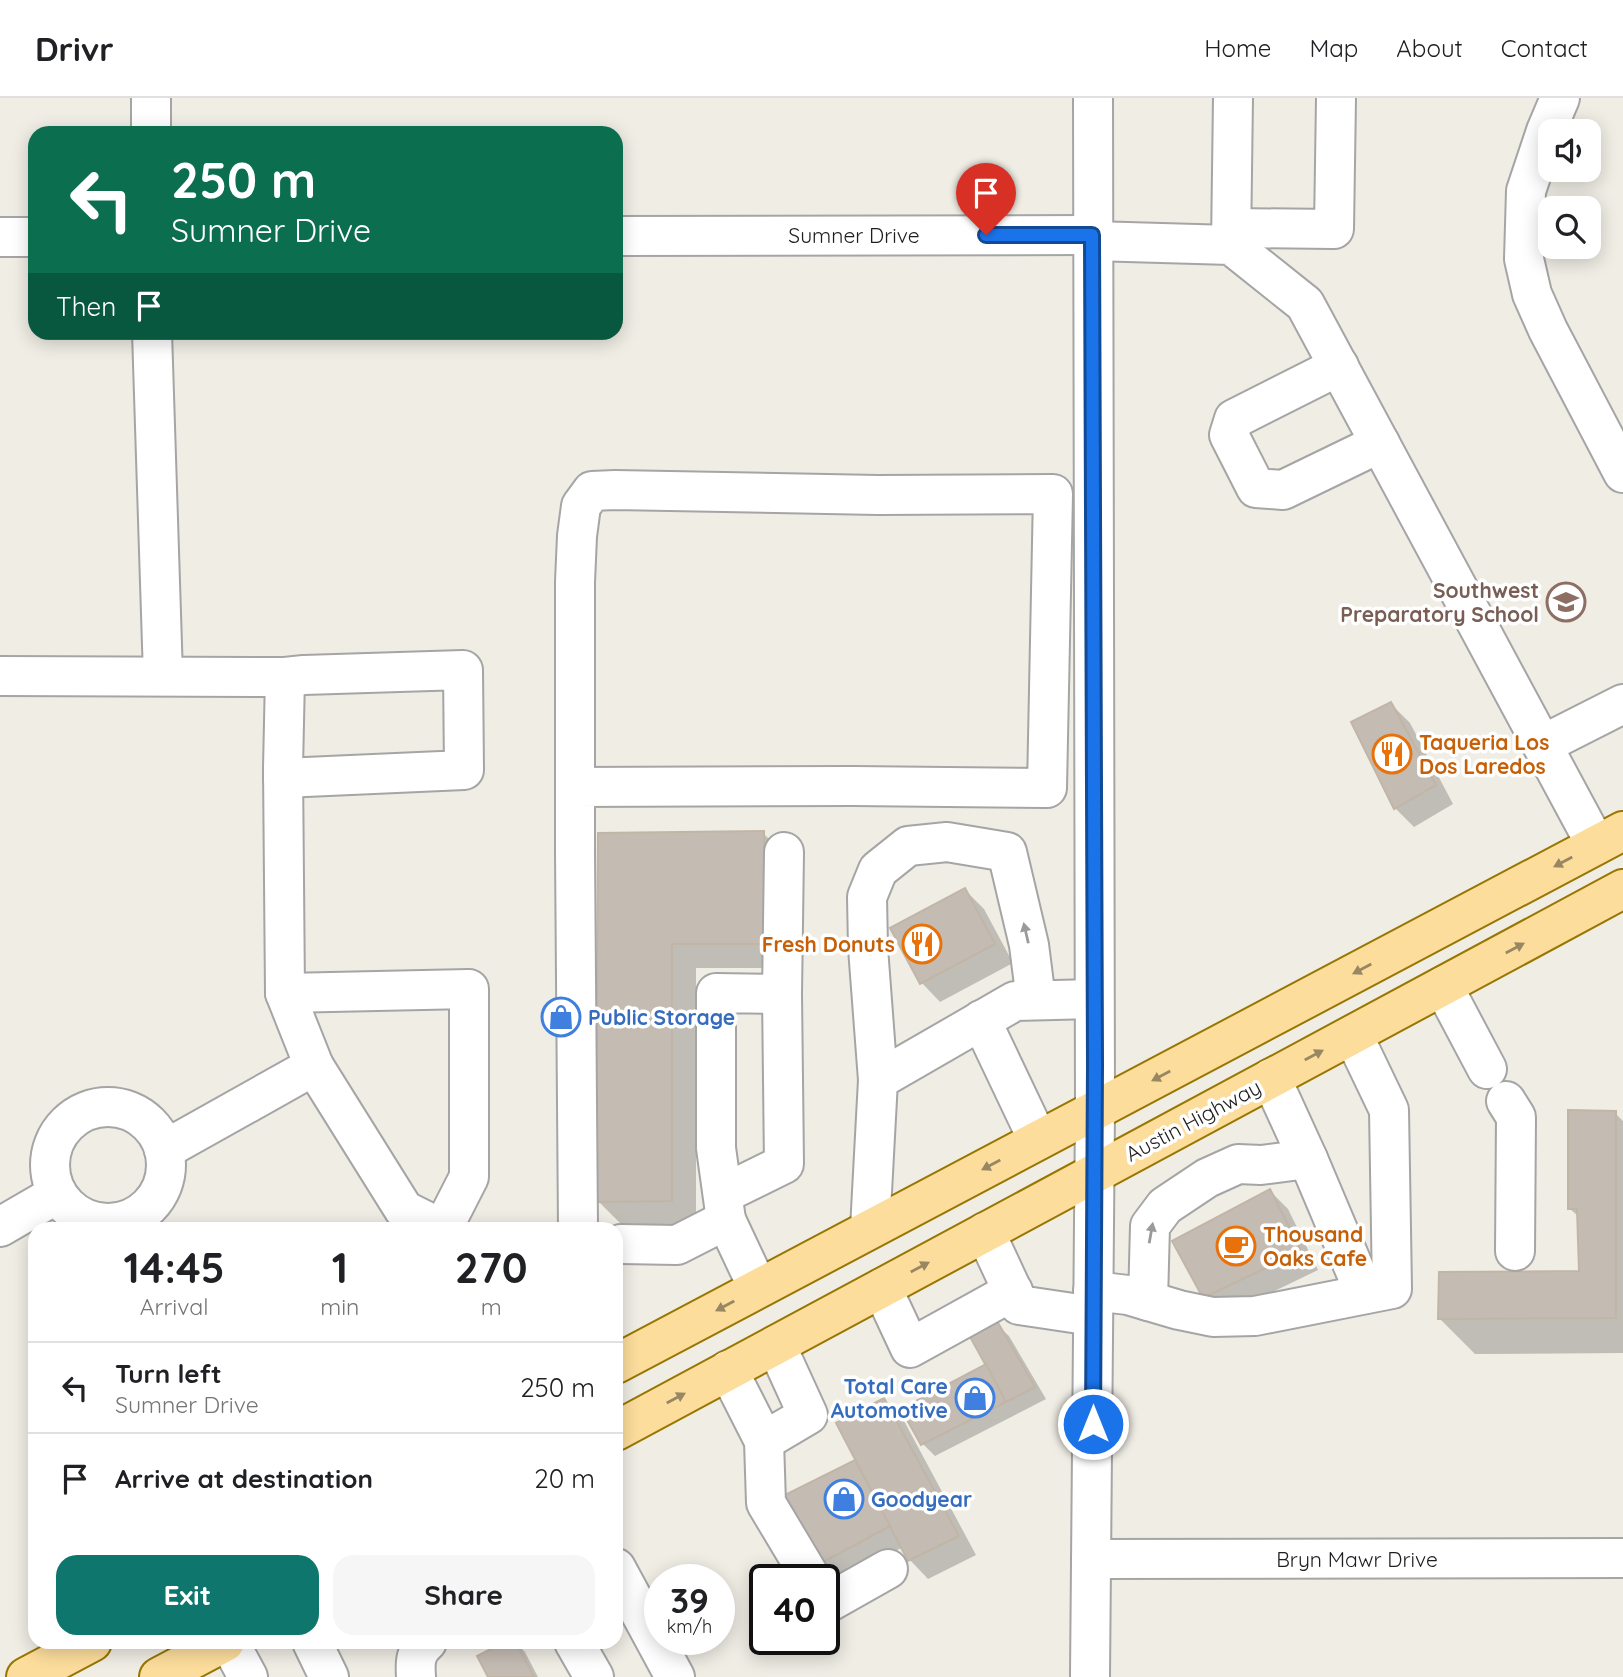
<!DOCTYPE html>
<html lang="en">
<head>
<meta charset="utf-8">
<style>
	:root { --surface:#fff; --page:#f6f6f6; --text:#202124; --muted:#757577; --line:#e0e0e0; --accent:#0f766e }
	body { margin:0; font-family:Quicksand,sans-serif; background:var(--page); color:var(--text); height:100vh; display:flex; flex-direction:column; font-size:26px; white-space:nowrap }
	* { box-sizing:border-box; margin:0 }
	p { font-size:23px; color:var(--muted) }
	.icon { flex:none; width:38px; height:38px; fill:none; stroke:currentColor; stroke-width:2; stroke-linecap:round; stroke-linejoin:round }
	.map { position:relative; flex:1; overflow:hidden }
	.details { position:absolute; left:28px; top:1124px; width:595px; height:427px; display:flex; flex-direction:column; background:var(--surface); border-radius:21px; box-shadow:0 4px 18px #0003 }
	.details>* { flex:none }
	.banner { position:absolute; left:28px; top:28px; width:595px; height:214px; border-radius:21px; box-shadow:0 4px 18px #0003; background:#0b6e4f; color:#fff; overflow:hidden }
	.buttons { position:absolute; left:1538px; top:21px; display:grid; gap:14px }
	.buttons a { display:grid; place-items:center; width:63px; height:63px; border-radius:14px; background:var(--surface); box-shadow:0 4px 18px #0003; font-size:35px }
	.speed { position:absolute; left:644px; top:1466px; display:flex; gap:14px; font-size:35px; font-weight:700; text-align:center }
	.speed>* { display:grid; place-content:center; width:91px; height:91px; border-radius:50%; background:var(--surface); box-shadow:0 4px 18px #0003; line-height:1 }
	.speed small { font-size:18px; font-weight:400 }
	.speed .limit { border:4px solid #111; border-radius:10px; background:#fff; color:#111 }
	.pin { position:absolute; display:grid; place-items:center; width:60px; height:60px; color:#fff; margin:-72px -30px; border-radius:50% 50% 50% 0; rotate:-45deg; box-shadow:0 0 7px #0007 }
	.pin .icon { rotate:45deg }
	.me { position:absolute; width:77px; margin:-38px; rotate:0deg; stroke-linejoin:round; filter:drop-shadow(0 0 5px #0008) }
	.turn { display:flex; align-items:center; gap:24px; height:147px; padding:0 28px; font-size:32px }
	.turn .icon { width:91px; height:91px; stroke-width:2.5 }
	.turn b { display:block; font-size:49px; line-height:60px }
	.then { display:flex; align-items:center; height:66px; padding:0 28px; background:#0003; gap:14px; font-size:26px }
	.eta { display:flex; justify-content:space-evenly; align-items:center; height:119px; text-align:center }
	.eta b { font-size:42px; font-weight:700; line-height:49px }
	.action { display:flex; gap:14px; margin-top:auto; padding:14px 28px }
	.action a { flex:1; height:80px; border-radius:21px; background:var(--accent); color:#fff; font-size:28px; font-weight:700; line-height:80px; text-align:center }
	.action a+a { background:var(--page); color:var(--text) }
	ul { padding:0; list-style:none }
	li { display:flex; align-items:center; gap:21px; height:91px; padding:0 28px; border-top:2px solid var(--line) }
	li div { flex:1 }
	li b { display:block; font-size:26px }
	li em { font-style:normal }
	header { display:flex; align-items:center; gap:42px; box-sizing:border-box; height:98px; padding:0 35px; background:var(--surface); border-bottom:2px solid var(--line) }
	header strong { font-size:33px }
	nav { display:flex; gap:38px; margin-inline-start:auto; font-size:24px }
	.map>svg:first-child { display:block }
</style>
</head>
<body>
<header>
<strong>Drivr</strong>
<nav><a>Home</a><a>Map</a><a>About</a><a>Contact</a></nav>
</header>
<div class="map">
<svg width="1623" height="1579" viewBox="0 0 1623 1579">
	<rect width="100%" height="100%" fill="#efede4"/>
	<!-- shadow -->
	<g fill="#0003">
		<polygon points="1391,606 1410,625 1453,706 1414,729 1395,710"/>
		<polygon points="763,735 788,760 788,870 696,870 696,1127 623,1128 598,1103 600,736"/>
		<polygon points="965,792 984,811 1013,865 940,904 922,885"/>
		<polygon points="1615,1015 1623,1023 1623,1255 1475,1256 1440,1221 1580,1175 1579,1119 1569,1110"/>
		<polygon points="1270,1093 1288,1111 1318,1172 1223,1218 1204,1199"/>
		<polygon points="996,1226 1009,1238 1046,1301 935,1358 923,1346 988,1266"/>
		<polygon points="884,1303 903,1321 976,1457 928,1481 910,1462 903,1449 834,1486 779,1402 858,1362"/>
		<polygon points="509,1544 515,1544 525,1554 538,1579 490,1579 479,1559"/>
	</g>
	<!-- building -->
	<g fill="#c4bcb3" stroke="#c1b5a6" stroke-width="2">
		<polygon points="1391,604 1436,687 1394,711 1351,624"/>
		<polygon points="764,733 764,846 672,846 672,1103 596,1104 598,735"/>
		<polygon points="965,790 995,846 920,886 890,830"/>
		<polygon points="1568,1012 1616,1013 1616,1220 1438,1221 1439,1174 1579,1173 1577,1111 1568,1111"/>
		<polygon points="1270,1091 1301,1153 1203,1200 1172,1143"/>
		<polygon points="997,1223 1035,1289 1006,1304 969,1237"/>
		<polygon points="986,1266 1006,1304 921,1347 901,1311"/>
		<polygon points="884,1300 959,1438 908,1463 836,1325"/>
		<polygon points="855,1362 890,1428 814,1469 777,1401"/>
		<polygon points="505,1544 516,1544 534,1579 488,1579 477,1558"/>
	</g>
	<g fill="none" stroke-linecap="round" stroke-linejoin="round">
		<defs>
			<g id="minor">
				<polyline points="1560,0 1546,33 1526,93 1524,161 1532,196 1548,232 1623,375"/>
				<polyline points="151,35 151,0"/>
				<polyline points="1232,130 1334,131 1336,0"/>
				<polyline points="616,138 1092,137"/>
				<polyline points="0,139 35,139"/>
				<polyline points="1092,143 1231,147 1305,206 1596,747"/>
				<polyline points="1231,147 1233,0"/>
				<polyline points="152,234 163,578"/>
				<polyline points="1339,268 1234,321 1229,337 1256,390 1283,392 1380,345"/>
				<polyline points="0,578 285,579 283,670 285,895 314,968 164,1052"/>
				<polyline points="1542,647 1623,606"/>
				<polyline points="283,680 464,672 463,572 304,577 285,579"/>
				<polyline points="575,689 853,688 1047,690 1053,396 878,397 615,392 592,393 581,408 577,438 575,484 575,754 578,1130"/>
				<polyline points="1443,888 1487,971"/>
				<polyline points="285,895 469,891 469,1079 443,1130"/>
				<polyline points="981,922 1038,1042"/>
				<polyline points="314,968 404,1112 440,1130"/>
				<polyline points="1271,980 1308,1061 1365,1196"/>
				<polyline points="878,982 868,850 867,799 878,772 908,748 947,744 1007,754 1029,847 1036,902"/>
				<polyline points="1506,1003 1516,1019 1515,1153"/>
				<circle cx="108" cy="1067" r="58"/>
				<polyline points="723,1096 784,1066 782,896"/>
				<polyline points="726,1122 716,1050 716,895 782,896 784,754"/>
				<polyline points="0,1129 57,1096"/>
				<polyline points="870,1131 878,982 1015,903 1094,901"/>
				<polyline points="985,1134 1019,1207 1093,1218"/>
				<polyline points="621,1146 677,1147 726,1122 758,1190"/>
				<polyline points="882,1190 910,1250 1013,1193"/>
				<polyline points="1093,1193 1128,1197 1179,1212 1213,1219 1255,1218 1392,1191 1389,1012 1353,937"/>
				<polyline points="1148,1203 1150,1128 1165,1108 1207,1080 1238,1066 1261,1067 1308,1061"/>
				<polyline points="728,1272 764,1343 766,1405 812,1482"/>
				<polyline points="764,1343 808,1317 776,1247"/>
				<polyline points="1091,1461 1623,1460"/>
				<polyline points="616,1470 675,1579"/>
				<polyline points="824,1503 826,1506 888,1471"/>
				<polyline points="229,1544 248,1579"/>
				<polyline points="312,1544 329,1579"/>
				<polyline points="574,1544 594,1579"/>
				<path d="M 416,1579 C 415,1564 415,1554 427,1544"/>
				<polyline points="1090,1579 1095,1013 1093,0"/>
			</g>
			<g id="major">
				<polyline points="616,1266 1623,733"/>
				<polyline points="616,1333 1623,791"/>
				<polyline points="26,1579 92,1544"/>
				<polyline points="159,1579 225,1544"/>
			</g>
		</defs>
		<!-- minor casing -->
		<use href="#minor" stroke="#a5a5a5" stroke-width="42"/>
		<!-- major casing -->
		<use href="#major" stroke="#987600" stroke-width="42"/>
		<!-- minor -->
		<use href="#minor" stroke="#fff" stroke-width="38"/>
		<!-- major -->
		<use href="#major" stroke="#fcdd9c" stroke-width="38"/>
	</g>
	<!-- one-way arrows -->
	<defs><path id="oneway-solid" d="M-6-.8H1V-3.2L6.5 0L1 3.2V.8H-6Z" transform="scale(1.75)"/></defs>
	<g fill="#988763">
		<use href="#oneway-solid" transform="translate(1563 764) rotate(152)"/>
		<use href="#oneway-solid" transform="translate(1515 850) rotate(-28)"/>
		<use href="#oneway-solid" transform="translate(1362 871) rotate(152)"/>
		<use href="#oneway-solid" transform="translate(1314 957) rotate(-28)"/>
		<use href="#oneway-solid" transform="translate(1161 978) rotate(152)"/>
		<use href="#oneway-solid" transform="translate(991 1067) rotate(152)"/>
		<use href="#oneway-solid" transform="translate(920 1169) rotate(-28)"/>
		<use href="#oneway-solid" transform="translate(725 1208) rotate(152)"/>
		<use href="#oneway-solid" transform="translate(676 1300) rotate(-28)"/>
	</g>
	<g fill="#9a9a9a">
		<use href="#oneway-solid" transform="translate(1026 835) rotate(-103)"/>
		<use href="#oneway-solid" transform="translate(1151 1135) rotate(-80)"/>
	</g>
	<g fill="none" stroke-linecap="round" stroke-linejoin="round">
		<defs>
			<polyline id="route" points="986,137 1092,137 1095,967 1093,1326"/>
		</defs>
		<!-- route casing -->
		<use href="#route" stroke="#114b97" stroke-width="18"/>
		<!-- route -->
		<use href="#route" stroke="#1a73e8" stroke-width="12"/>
	</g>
	<!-- icons -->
	<defs>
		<symbol id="school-ring" viewBox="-11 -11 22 22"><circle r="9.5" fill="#fff" stroke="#8d6e63" stroke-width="1.5"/><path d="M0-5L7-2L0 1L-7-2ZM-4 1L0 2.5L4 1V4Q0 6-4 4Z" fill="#8d6e63"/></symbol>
		<symbol id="restaurant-ring" viewBox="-11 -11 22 22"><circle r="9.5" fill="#fff" stroke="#e8710a" stroke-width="1.5"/><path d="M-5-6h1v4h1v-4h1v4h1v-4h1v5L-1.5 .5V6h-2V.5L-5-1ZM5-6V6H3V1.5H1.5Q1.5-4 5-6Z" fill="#e8710a"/></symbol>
		<symbol id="shop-ring" viewBox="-11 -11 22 22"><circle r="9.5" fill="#fff" stroke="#3f7fe0" stroke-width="1.5"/><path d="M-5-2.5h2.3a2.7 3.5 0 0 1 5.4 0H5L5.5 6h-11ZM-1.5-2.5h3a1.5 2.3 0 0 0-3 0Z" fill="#3f7fe0"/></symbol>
		<symbol id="cafe-ring" viewBox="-11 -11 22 22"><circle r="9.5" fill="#fff" stroke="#e8710a" stroke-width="1.5"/><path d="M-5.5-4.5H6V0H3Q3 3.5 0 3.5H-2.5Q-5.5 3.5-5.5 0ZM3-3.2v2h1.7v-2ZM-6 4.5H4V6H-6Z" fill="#e8710a"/></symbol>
	</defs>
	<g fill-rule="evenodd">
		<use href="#school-ring" x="1544" y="482" width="44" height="44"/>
		<use href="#restaurant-ring" x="1370" y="634" width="44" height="44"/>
		<use href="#restaurant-ring" x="900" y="824" width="44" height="44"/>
		<use href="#shop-ring" x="539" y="897" width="44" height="44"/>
		<use href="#cafe-ring" x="1214" y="1126" width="44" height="44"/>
		<use href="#shop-ring" x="953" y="1278" width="44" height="44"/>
		<use href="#shop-ring" x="822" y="1379" width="44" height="44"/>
	</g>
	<g text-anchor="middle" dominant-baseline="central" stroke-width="7" stroke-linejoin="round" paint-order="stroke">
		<!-- street labels -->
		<g font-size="21" fill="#1e1e1e" stroke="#fff">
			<text x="854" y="137">Sumner Drive</text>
			<text transform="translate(1193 1022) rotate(-28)">Austin Highway</text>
			<text x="1357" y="1461">Bryn Mawr Drive</text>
		</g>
		<!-- education labels -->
		<g font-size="21" font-weight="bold" fill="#785e54" stroke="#fff" text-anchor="end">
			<text x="1539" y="492">Southwest<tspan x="1539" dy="24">Preparatory School</tspan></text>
		</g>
		<!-- food labels -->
		<g font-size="21" font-weight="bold" fill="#c56008" stroke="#fff" text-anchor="start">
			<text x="1419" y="644">Taqueria Los<tspan x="1419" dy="24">Dos Laredos</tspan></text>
			<text x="895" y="846" text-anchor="end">Fresh Donuts</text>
			<text x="1263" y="1136">Thousand<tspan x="1263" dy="24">Oaks Cafe</tspan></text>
		</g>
		<!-- shop labels -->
		<g font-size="21" font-weight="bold" fill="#366cbe" stroke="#fff" text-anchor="start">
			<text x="588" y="919">Public Storage</text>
			<text x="948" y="1288" text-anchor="end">Total Care<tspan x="948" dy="24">Automotive</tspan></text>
			<text x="871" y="1401">Goodyear</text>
		</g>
	</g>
</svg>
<div class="buttons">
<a><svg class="icon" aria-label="sound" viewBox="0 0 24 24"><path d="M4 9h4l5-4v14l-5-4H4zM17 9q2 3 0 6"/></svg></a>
<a><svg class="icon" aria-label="search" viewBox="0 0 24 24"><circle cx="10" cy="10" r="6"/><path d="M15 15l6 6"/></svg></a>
</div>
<div class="speed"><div>39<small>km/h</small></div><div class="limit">40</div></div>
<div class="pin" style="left:986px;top:137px;background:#d93025"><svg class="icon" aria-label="arrive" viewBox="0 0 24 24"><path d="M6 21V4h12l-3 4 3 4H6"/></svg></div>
<svg class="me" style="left:1093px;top:1326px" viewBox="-20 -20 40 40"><circle r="17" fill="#1a73e8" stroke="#fff" stroke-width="3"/><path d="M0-11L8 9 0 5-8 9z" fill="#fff"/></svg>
<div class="banner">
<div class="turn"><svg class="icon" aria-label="left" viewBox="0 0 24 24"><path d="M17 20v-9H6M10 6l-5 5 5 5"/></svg><div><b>250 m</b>Sumner Drive</div></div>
<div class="then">Then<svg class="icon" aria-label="arrive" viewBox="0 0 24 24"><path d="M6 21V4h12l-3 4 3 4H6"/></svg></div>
</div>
<section class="details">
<div class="eta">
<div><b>14:45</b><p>Arrival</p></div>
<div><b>1</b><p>min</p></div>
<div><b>270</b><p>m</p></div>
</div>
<ul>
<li><svg class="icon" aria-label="left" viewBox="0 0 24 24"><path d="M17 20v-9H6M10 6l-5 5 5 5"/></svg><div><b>Turn left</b><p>Sumner Drive</p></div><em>250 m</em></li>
<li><svg class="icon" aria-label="arrive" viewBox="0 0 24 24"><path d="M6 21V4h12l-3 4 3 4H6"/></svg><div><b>Arrive at destination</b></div><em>20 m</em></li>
</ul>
<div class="action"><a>Exit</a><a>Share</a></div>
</section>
</div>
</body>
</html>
